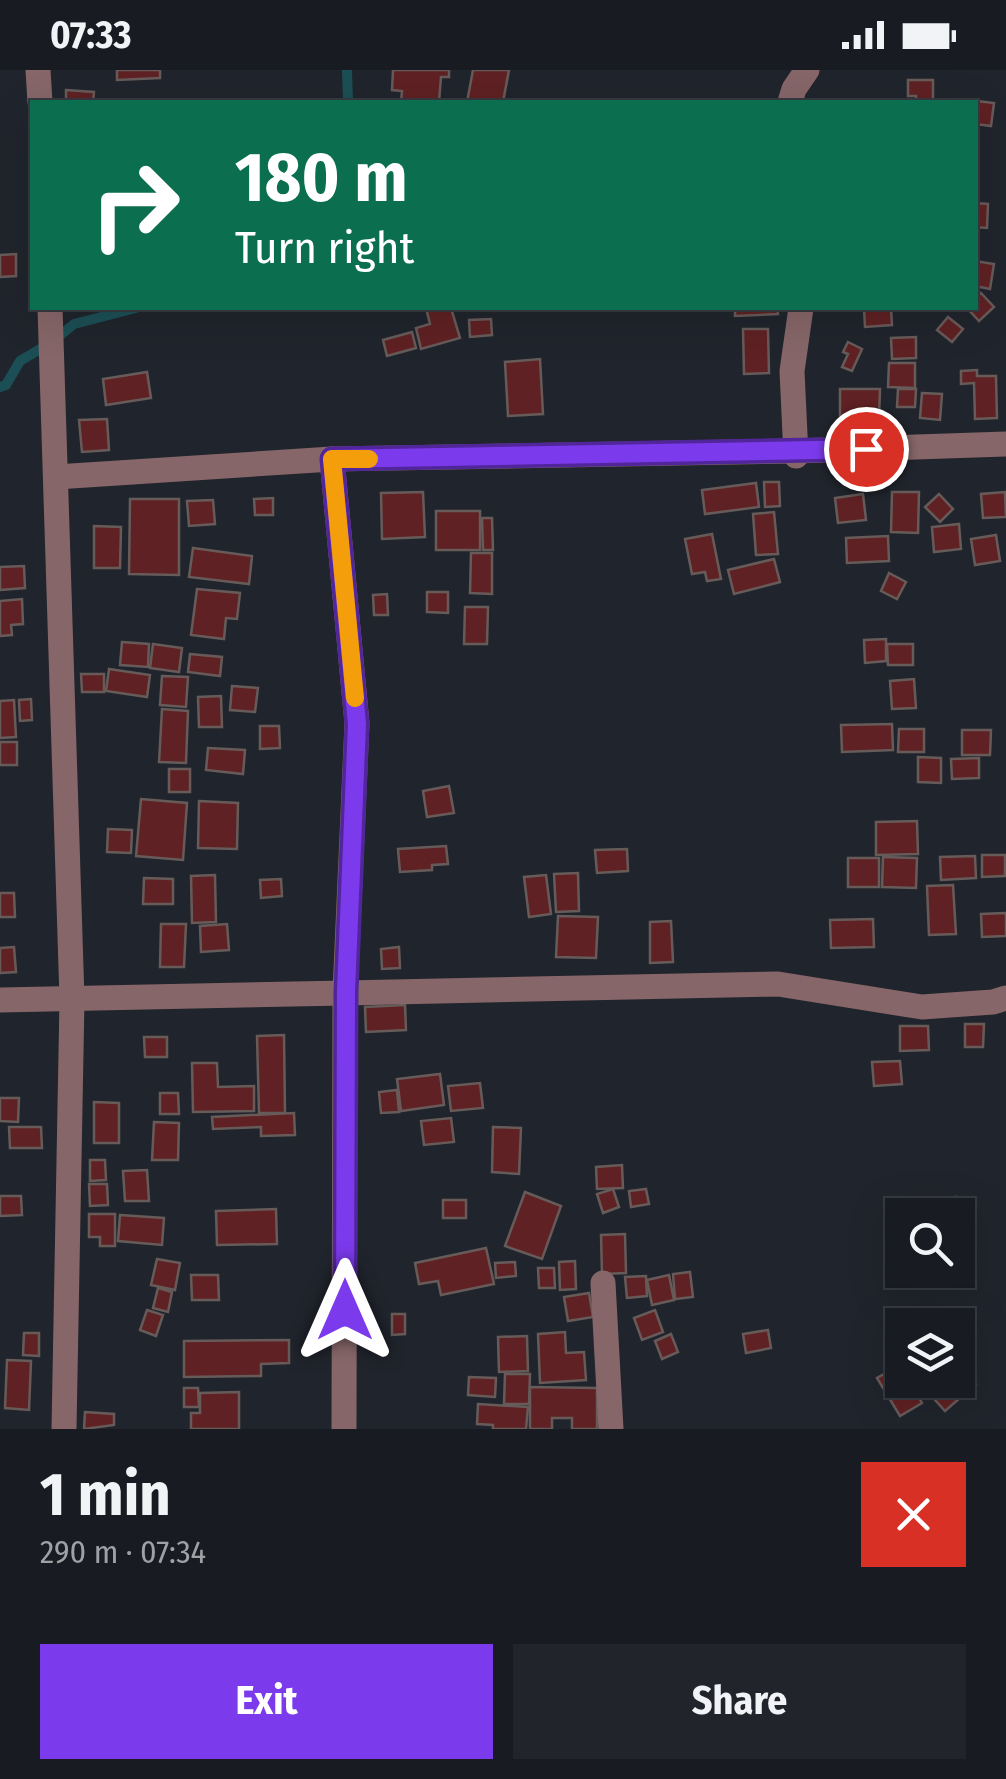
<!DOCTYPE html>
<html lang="en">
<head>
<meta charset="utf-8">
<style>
	:root { --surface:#181b21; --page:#21242a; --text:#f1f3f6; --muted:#9fa1a5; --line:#36393f; --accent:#7c3aed }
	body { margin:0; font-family:"Fira Sans Condensed",sans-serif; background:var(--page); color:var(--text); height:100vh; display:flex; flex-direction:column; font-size:38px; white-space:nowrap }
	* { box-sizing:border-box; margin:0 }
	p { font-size:32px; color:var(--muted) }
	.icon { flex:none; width:55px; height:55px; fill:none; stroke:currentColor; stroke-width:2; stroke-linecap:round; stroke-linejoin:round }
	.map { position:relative; height:1359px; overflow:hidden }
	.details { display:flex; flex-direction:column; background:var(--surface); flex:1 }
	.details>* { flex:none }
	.top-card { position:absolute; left:30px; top:30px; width:948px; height:210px; border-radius:0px; box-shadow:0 10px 40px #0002,0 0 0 2px var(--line); background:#0b6e4f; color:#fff; overflow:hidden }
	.tools { position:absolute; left:885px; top:1128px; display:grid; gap:20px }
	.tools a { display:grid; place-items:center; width:90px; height:90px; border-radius:0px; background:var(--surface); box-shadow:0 10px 40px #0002,0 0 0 2px var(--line); font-size:50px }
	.pin { position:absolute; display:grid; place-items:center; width:85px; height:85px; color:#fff; margin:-42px; border:5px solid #fff; border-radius:50%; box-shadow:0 2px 10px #0007 }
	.me { position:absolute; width:110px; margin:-55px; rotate:0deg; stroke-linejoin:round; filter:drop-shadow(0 0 8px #0008) }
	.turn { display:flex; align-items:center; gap:35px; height:210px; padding:0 40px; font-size:45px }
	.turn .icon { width:130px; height:130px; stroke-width:2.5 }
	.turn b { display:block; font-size:70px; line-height:85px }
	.round { display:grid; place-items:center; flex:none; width:105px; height:105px; border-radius:0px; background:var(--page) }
	.head { display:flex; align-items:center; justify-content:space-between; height:170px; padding:0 40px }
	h1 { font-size:60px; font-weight:700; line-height:75px }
	.cta { display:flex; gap:20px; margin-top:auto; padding:20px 40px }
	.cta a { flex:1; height:115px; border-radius:0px; background:var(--accent); color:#fff; font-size:40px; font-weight:700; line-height:115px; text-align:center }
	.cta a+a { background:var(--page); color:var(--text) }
	.status { display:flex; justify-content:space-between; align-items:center; height:70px; padding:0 50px; background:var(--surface); direction:ltr }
	.status svg { height:28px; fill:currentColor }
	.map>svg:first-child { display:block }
</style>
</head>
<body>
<div class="status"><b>07:33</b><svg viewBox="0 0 49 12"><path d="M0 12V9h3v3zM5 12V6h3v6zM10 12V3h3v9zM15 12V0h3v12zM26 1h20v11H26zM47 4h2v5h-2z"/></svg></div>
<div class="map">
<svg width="1006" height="1359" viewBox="0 0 1006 1359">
	<rect width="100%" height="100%" fill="#20242c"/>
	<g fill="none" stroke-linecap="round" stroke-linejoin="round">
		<!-- stream -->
		<g stroke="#1c4f55" stroke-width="10">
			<polyline points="347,0 348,32"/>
			<polyline points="0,317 6,315 20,291 52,272 74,254 136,238"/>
		</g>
	</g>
	<!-- building -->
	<g fill="#5f2123" stroke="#675b5a" stroke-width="2.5">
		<polygon points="117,0 160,0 160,8 117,10"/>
		<polygon points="393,0 449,0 449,7 441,7 439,32 401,32 402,21 392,20"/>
		<polygon points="473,0 509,0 503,32 467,32"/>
		<polygon points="908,10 933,10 933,32 916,32 916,26 908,26"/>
		<polygon points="66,20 94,22 93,32 66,32"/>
		<polygon points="969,30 994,33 991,56 975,54 975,32 968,32"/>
		<polygon points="975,133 988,134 987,158 975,157"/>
		<polygon points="16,184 16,206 0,207 0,185"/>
		<polygon points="975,191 994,194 990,219 975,216"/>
		<polygon points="981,223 994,237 979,251 967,238 975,238 975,228"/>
		<polygon points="426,238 451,238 460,268 421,279 416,258 430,254"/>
		<polygon points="735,238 777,238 778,244 735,246"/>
		<polygon points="864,238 891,238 892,255 865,257"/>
		<polygon points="948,247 963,259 952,272 937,260"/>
		<polygon points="491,249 492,265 470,267 469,250"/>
		<polygon points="743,259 768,259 769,303 744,304"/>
		<polygon points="412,262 416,278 387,286 383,270"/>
		<polygon points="916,267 916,288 892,289 891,268"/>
		<polygon points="848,272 862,279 852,301 842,297 848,284 843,282"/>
		<polygon points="540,289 543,344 508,346 505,292"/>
		<polygon points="889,293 915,293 915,318 888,317"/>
		<polygon points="977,300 977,306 996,306 997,348 975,349 974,313 961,314 961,301"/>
		<polygon points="147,302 151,328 106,335 103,309"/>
		<polygon points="840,319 880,319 879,348 840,347"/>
		<polygon points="898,319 916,319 915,337 897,337"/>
		<polygon points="922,323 942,324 940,350 920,348"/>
		<polygon points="107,349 109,380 82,382 79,350"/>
		<polygon points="764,412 779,412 780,436 765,437"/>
		<polygon points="756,413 759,437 705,444 702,420"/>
		<polygon points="423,422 425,467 382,469 381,423"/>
		<polygon points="892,422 919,422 918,463 891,462"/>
		<polygon points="1005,422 1006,447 983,448 981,424"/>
		<polygon points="863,424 866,450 838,453 835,428"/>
		<polygon points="939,424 953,439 940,452 925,437"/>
		<polygon points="273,428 273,445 255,445 254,429"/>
		<polygon points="130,429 179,429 179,505 129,504"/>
		<polygon points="213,430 215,454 189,456 187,431"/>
		<rect x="436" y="441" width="44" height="39"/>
		<polygon points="774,442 778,484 756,485 753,444"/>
		<polygon points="482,448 492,448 493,480 483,480"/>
		<polygon points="959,454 961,479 934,482 932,457"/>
		<polygon points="94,456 121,457 120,498 94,498"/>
		<polygon points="712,464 721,509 707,511 705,502 692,504 685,469"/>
		<polygon points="996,465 1000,491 975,495 971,469"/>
		<polygon points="888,466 889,491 847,493 846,468"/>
		<polygon points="193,478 252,486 249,514 189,507"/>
		<polygon points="471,483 492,483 492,524 470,523"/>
		<polygon points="774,489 780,512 734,524 728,500"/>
		<polygon points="24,496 25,518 0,520 0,497"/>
		<polygon points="889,503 906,512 897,529 881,521"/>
		<polygon points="197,519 240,523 237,549 226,548 224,569 191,565"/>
		<polygon points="427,522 448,522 448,543 427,542"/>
		<polygon points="387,524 388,545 374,545 373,525"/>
		<polygon points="22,529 23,554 11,555 12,565 0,566 0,531"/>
		<polygon points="465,537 488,537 487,574 464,574"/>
		<polygon points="886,569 886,591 865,593 864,570"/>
		<polygon points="122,572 149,574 148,597 120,595"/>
		<polygon points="153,574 182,578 179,602 150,598"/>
		<polygon points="887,574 913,574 913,595 888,595"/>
		<polygon points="190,584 222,587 220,606 188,602"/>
		<polygon points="109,599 150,605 147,627 106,621"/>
		<polygon points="81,604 104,604 104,622 82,622"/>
		<polygon points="162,606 188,607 186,637 160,635"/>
		<polygon points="914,609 916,638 892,639 890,611"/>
		<polygon points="232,616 258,618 255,642 230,640"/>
		<polygon points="221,626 222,657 199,657 198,627"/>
		<polygon points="31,629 32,650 20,651 19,630"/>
		<polygon points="14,630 16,667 0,668 0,631"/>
		<polygon points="162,639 188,641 186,693 159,692"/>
		<polygon points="892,654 893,680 842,682 841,655"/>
		<polygon points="260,656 279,656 280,678 260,679"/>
		<polygon points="899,659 924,659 924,682 898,682"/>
		<polygon points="962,660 991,660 990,685 962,685"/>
		<rect x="0" y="672" width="17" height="23"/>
		<polygon points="208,678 245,680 243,704 206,700"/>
		<polygon points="918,687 941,688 941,713 918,712"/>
		<polygon points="979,688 979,708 952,709 951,689"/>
		<rect x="169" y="699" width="21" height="23"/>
		<polygon points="449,716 454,743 427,747 423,721"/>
		<polygon points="141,729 187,733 183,790 136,786"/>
		<polygon points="199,731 238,733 237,779 198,778"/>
		<polygon points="917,751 918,784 876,785 876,752"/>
		<polygon points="108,759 132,760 131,783 107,782"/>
		<polygon points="446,776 448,794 432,795 432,800 400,802 398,779"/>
		<polygon points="627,779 628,801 597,803 595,780"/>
		<polygon points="982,785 1005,785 1005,806 982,807"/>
		<polygon points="975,786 976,808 941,810 940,787"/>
		<polygon points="883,787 917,788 916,818 882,817"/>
		<rect x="848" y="788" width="31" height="29"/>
		<polygon points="578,803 579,841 556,842 554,804"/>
		<polygon points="215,805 216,852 192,853 191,806"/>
		<polygon points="546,805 551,844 529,847 524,807"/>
		<polygon points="144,808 173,809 173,834 143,834"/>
		<polygon points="281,809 282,826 261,828 260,810"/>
		<polygon points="953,815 956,864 929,865 927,816"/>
		<polygon points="0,823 14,823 15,847 0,847"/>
		<polygon points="1006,843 1006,866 982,867 981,844"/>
		<polygon points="558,846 598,847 596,888 556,887"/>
		<polygon points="873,849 874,877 831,878 830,850"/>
		<polygon points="671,851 673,892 650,893 650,852"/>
		<polygon points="161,854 186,854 184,897 160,897"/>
		<polygon points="227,854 229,880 201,882 200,856"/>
		<polygon points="14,877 16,902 0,903 0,878"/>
		<polygon points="399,877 400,898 382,899 381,879"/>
		<polygon points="405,935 406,960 366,962 365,937"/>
		<polygon points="965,954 984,954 983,977 965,977"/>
		<polygon points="900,956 928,956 929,980 900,981"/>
		<polygon points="284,965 285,1043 259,1043 257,966"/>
		<polygon points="144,967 167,967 167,987 145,987"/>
		<polygon points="900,991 902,1014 874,1016 872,992"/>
		<polygon points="192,993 217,993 218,1017 254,1016 254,1041 193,1042"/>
		<polygon points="440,1004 444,1035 401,1041 397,1009"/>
		<polygon points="480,1013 483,1038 451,1041 448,1016"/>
		<polygon points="397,1020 399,1042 381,1043 379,1022"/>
		<polygon points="160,1023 178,1023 179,1044 160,1044"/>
		<polygon points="0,1028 19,1028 18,1052 0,1051"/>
		<polygon points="94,1032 119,1033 119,1073 94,1073"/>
		<polygon points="294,1043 295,1065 261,1066 261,1057 213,1059 212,1047"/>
		<polygon points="451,1048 454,1072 424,1075 421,1051"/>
		<polygon points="154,1052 179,1053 178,1090 152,1090"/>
		<polygon points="9,1057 41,1057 42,1078 10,1078"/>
		<polygon points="493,1057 521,1058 519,1104 492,1102"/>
		<polygon points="90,1090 105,1090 106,1110 90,1111"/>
		<polygon points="622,1095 623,1118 597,1119 596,1097"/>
		<polygon points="147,1100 149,1131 125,1131 123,1101"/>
		<polygon points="89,1114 107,1114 108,1135 90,1136"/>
		<polygon points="613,1119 619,1137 603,1143 597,1124"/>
		<polygon points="646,1119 649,1134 631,1137 629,1121"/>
		<polygon points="525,1122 561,1136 542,1189 505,1176"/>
		<polygon points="0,1126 21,1126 22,1145 0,1146"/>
		<polygon points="956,1127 958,1150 958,1145 941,1145 939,1129"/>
		<rect x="443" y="1130" width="23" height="18"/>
		<polygon points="276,1139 277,1174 217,1175 216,1141"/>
		<polygon points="89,1144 115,1144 115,1176 100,1176 100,1167 89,1167"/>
		<polygon points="120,1145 164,1148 162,1175 118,1171"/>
		<polygon points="625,1164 626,1203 602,1204 601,1165"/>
		<polygon points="486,1178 494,1214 441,1225 438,1211 419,1214 415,1193"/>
		<polygon points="157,1189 180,1193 175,1220 151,1215"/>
		<polygon points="575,1191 576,1219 560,1220 559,1192"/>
		<polygon points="515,1192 516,1206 496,1208 495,1193"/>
		<polygon points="538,1198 554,1198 555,1218 539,1218"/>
		<polygon points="690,1202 693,1227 675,1229 673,1204"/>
		<polygon points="191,1205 218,1205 219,1230 192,1230"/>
		<polygon points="669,1205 674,1230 652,1235 647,1210"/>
		<polygon points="646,1206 647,1226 627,1228 625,1207"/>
		<polygon points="158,1218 172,1222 168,1242 153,1238"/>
		<polygon points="589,1223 593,1247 568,1251 564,1227"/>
		<polygon points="147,1240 163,1245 156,1266 140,1260"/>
		<polygon points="655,1240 663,1262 642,1270 634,1248"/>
		<polygon points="392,1244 405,1244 405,1264 392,1265"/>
		<polygon points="768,1260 771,1278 746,1283 743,1264"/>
		<polygon points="565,1262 566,1283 584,1282 586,1310 540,1313 538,1264"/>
		<polygon points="24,1263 39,1263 39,1286 23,1285"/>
		<polygon points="671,1264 678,1282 662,1289 655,1271"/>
		<polygon points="527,1266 528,1301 499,1302 498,1267"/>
		<polygon points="289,1270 289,1293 261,1294 261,1306 184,1307 184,1271"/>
		<polygon points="7,1290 31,1291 29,1340 5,1338"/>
		<polygon points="960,1294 976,1314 945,1341 928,1322 942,1310 958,1310"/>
		<polygon points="900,1295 902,1310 909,1310 922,1333 900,1346 877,1308"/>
		<polygon points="505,1304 530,1304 529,1334 504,1334"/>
		<polygon points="469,1307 496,1308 495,1327 468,1325"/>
		<polygon points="530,1317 597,1318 597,1359 572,1359 572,1348 552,1348 552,1359 530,1359"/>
		<polygon points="184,1318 198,1318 199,1337 184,1337"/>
		<polygon points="239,1322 239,1359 191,1359 191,1343 200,1343 200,1323"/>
		<polygon points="478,1334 528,1337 526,1359 493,1359 493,1355 477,1354"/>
		<polygon points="85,1342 114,1344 114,1355 84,1359"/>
	</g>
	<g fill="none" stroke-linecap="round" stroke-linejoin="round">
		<!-- minor -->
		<g stroke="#866668" stroke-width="25">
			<polyline points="38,0 40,32"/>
			<polyline points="790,32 794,19 807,0"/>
			<polyline points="50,238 72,929 64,1359"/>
			<polyline points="796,386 792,301 801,238"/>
			<polyline points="332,389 357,653 345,923 778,914 922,937 993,932 1006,928"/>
			<polyline points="56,407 332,389 796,381 1006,374"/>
			<polyline points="0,930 345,923 344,1359"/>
			<polyline points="603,1213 611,1359"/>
		</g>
	</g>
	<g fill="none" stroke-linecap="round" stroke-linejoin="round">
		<defs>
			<polyline id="route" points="345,1240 346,922 357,654 332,389 866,379"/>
		</defs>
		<!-- route casing -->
		<use href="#route" stroke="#51269a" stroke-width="25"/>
		<!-- route -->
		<use href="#route" stroke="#7c3aed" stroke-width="18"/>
		<!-- slow -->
		<polyline stroke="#f59e0b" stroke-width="18" points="355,628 332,389 369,389"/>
	</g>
</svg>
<div class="tools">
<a><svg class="icon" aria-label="search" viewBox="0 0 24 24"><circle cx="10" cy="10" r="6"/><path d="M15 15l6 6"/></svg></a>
<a><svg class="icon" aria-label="layers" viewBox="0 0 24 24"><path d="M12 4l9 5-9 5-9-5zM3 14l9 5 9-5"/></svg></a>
</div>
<div class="pin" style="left:866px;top:379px;background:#d93025"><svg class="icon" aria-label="arrive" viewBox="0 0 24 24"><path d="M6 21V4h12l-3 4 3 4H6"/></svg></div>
<svg class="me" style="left:345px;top:1240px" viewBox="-20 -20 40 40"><path d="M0-17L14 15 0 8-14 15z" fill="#7c3aed" stroke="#fff" stroke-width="4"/></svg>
<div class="top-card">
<div class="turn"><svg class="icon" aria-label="right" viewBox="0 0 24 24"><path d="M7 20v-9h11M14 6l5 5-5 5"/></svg><div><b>180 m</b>Turn right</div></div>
</div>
</div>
<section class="details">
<div class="head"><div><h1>1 min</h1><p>290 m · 07:34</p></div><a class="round" style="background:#d93025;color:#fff"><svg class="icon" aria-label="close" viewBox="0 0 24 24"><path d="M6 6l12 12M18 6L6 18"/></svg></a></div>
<div class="cta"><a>Exit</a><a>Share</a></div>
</section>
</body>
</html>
